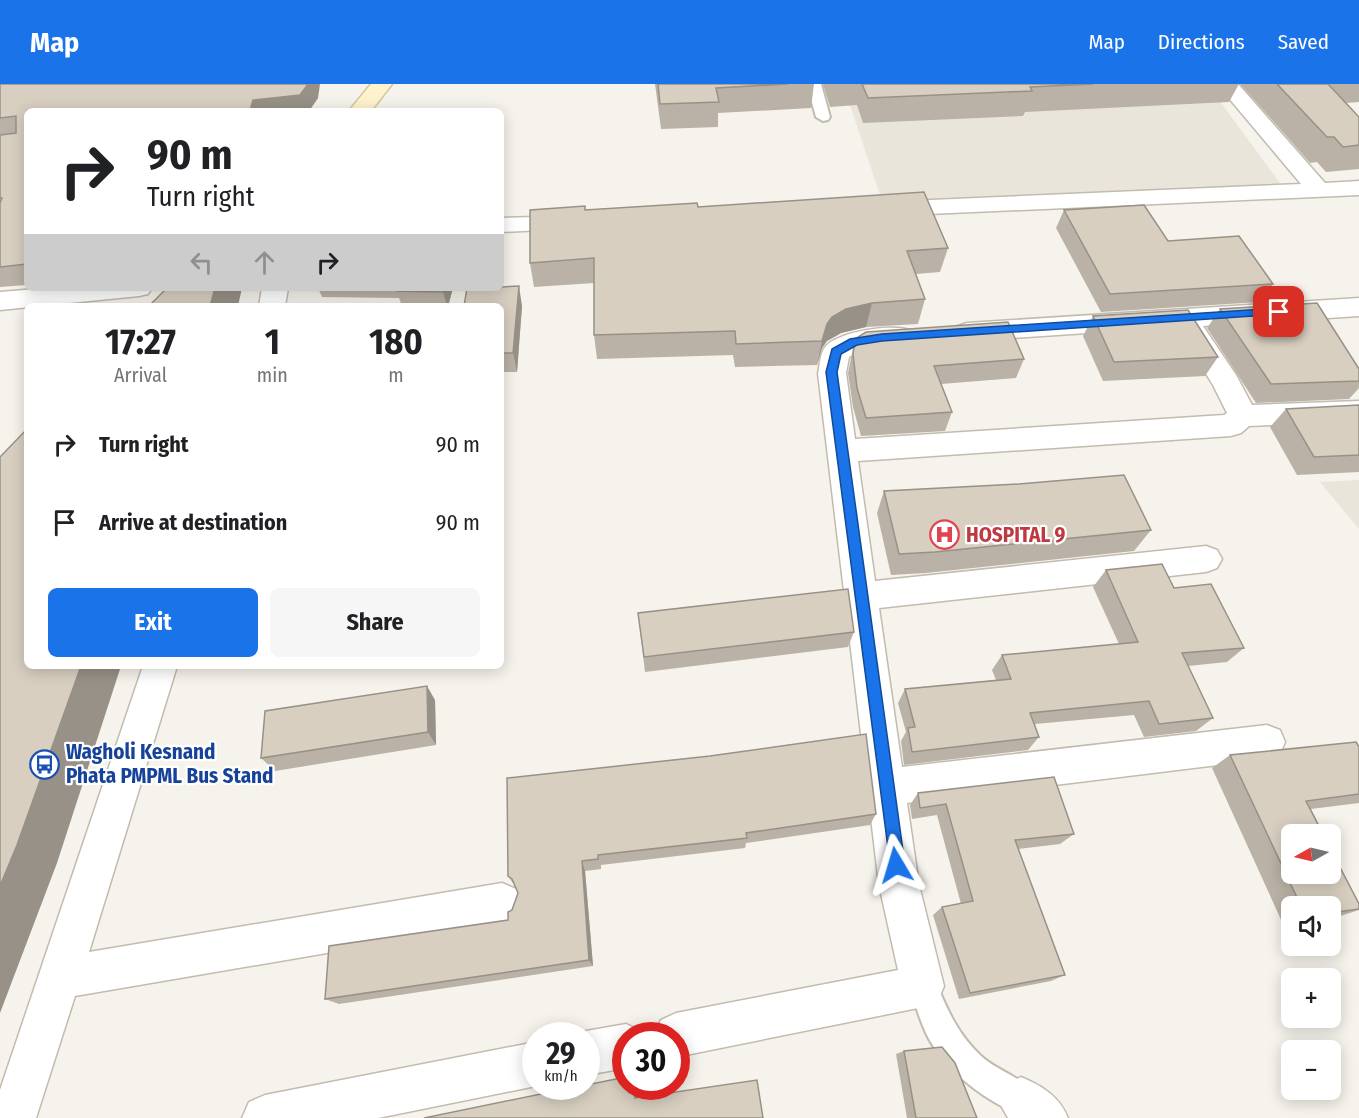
<!DOCTYPE html>
<html lang="en">
<head>
<meta charset="utf-8">
<style>
	:root { --surface:#fff; --page:#f6f6f6; --text:#202124; --muted:#757577; --accent:#1a73e8 }
	body { margin:0; font-family:"Fira Sans Condensed",sans-serif; background:var(--page); color:var(--text); height:100vh; display:flex; flex-direction:column; font-size:22px; white-space:nowrap }
	* { box-sizing:border-box; margin:0 }
	p { font-size:20px; color:var(--muted) }
	.icon { flex:none; width:33px; height:33px; fill:none; stroke:currentColor; stroke-width:2; stroke-linecap:round; stroke-linejoin:round }
	.map { position:relative; flex:1; overflow:hidden }
	.sheet { position:absolute; left:24px; top:219px; width:480px; height:366px; display:flex; flex-direction:column; background:var(--surface); border-radius:9px; box-shadow:0 3px 15px #0003 }
	.sheet>* { flex:none }
	.top-card { position:absolute; left:24px; top:24px; width:480px; height:183px; border-radius:9px; box-shadow:0 3px 15px #0003; background:#fff; color:var(--text); overflow:hidden }
	.needle { width:39px; rotate:262deg }
	.controls { position:absolute; left:1281px; top:740px; display:grid; gap:12px }
	.controls a { display:grid; place-items:center; width:60px; height:60px; border-radius:9px; background:var(--surface); box-shadow:0 3px 15px #0003; font-size:30px }
	.speed { position:absolute; left:522px; top:938px; display:flex; gap:12px; font-size:30px; font-weight:700; text-align:center }
	.speed>* { display:grid; place-content:center; width:78px; height:78px; border-radius:50%; background:var(--surface); box-shadow:0 3px 15px #0003; line-height:1 }
	.speed small { font-size:15px; font-weight:400 }
	.speed .limit { border:9px solid #d22; background:#fff; color:#111 }
	.pin { position:absolute; display:grid; place-items:center; width:51px; height:51px; color:#fff; margin:-26px; border-radius:12px; box-shadow:0 3px 9px #0006 }
	.me { position:absolute; width:66px; margin:-33px; rotate:353deg; stroke-linejoin:round; filter:drop-shadow(0 0 4px #0008) }
	.turn { display:flex; align-items:center; gap:21px; height:126px; padding:0 24px; font-size:27px }
	.turn .icon { width:78px; height:78px; stroke-width:2.5 }
	.turn b { display:block; font-size:42px; line-height:51px }
	.lanes { display:flex; align-items:center; height:57px; padding:0 24px; background:#0003; justify-content:center; gap:30px; direction:ltr }
	.lanes .off { opacity:.35 }
	.eta { display:flex; justify-content:space-evenly; align-items:center; height:102px; text-align:center }
	.eta b { font-size:36px; font-weight:700; line-height:42px }
	.button { display:flex; gap:12px; margin-top:auto; padding:12px 24px }
	.button a { flex:1; height:69px; border-radius:9px; background:var(--accent); color:#fff; font-size:24px; font-weight:700; line-height:69px; text-align:center }
	.button a+a { background:var(--page); color:var(--text) }
	ul { padding:0; list-style:none }
	li { display:flex; align-items:center; gap:18px; height:78px; padding:0 24px }
	li div { flex:1 }
	li b { display:block; font-size:22px }
	li em { font-style:normal }
	header { display:flex; align-items:center; gap:36px; box-sizing:border-box; height:84px; padding:0 30px; background:var(--accent); color:#fff }
	header strong { font-size:28px }
	nav { display:flex; gap:33px; margin-inline-start:auto; font-size:21px }
	.map>svg:first-child { display:block }
</style>
</head>
<body>
<header>
<strong>Map</strong>
<nav><a>Map</a><a>Directions</a><a>Saved</a></nav>
</header>
<div class="map">
<svg width="1359" height="1034" viewBox="0 0 1359 1034">
	<rect width="100%" height="100%" fill="#f6f3ec"/>
	<!-- residential -->
	<g fill="#eae5da">
		<polygon points="843,0 1207,0 1283,103 882,117"/>
		<polygon points="1359,396 1359,445 1320,398"/>
	</g>
	<g fill="none" stroke-linecap="round" stroke-linejoin="round">
		<defs>
			<g id="lane">
				<polygon points="807,0 821,0 830,33 828,36 823,37 816,33"/>
				<path d="M 923,888 L 933,892 C 946,922 955,947 980,971 C 997,988 1027,993 1036,1016 L 1032,1027 L 1021,1031 C 988,1018 954,993 934,963 C 922,946 916,921 909,902 L 913,892 Z"/>
			</g>
			<g id="street">
				<polygon points="1217,0 1238,0 1325,99 1359,97 1359,111 884,132 876,130 872,125 876,120 884,118 1301,100"/>
				<polygon points="575,132 583,134 587,139 583,144 501,148 501,134"/>
				<polygon points="49,204 152,204 148,210 139,212 0,226 0,208"/>
				<polygon points="262,204 288,204 285,222 259,222"/>
				<path d="M 1359,214 L 1359,232 L 1203,242 L 1236,291 L 1252,321 L 1359,317 L 1359,337 L 1249,342 L 1241,349 L 1231,352 L 858,377 L 875,497 L 1206,462 L 1217,466 L 1222,475 L 1217,484 L 1206,488 L 879,524 L 902,683 L 1267,641 L 1280,646 L 1285,658 L 1280,670 L 1267,675 L 907,719 L 919,801 L 944,902 L 938,917 L 923,923 L 676,973 L 676,951 L 654,951 L 661,936 L 676,929 L 898,886 L 879,801 L 818,289 C 820,281 820,268 826,262 C 841,247 891,240 909,246 L 913,252 L 909,258 L 863,265 L 849,273 L 846,289 L 855,355 L 1224,331 L 1227,329 L 1213,301 L 1177,243 L 967,257 L 958,254 L 954,248 L 958,242 L 967,239 Z"/>
				<polygon points="143,582 177,582 89,868 502,799 516,805 522,819 516,833 502,839 75,912 36,1034 0,1034 0,1006"/>
				<polygon points="626,940 641,947 643,951 626,951 626,984 586,991 586,951 576,951 586,947"/>
				<polygon points="536,958 536,1002 378,1034 242,1034 249,1018 265,1011"/>
				<path d="M 1021,993 C 1042,1002 1059,1012 1068,1034 L 1008,1034 L 998,1016 L 1005,1000 Z"/>
			</g>
			<polygon id="secondary" points="371,0 392,0 371,27 349,27"/>
		</defs>
		<!-- lane casing -->
		<use href="#lane" stroke="#c2bbae" stroke-width="4"/>
		<!-- street casing -->
		<use href="#street" stroke="#c2bbae" stroke-width="3"/>
		<!-- secondary casing -->
		<use href="#secondary" stroke="#d6c79b" stroke-width="3"/>
		<!-- lane -->
		<use href="#lane" fill="#fff" fill-rule="evenodd"/>
		<!-- street -->
		<use href="#street" fill="#fff" fill-rule="evenodd"/>
		<!-- secondary -->
		<use href="#secondary" fill="#fff3cd" fill-rule="evenodd"/>
	</g>
	<!-- wall -->
	<g fill="#bab2a6">
		<polygon points="0,0 318,14 309,27 27,27 27,201 0,203"/>
		<polygon points="655,0 814,0 811,24 718,29 718,43 661,45"/>
		<polygon points="823,0 1239,0 1229,18 1025,28 1023,32 863,39 857,21 830,23"/>
		<polygon points="1240,0 1359,0 1359,18 1346,19 1359,33 1359,85 1326,88 1317,78 1310,79"/>
		<polygon points="698,123 948,164 940,188 916,190 925,215 918,240 866,243 841,249 827,257 822,264 817,281 735,283 733,271 597,275 594,251 594,199 534,203 530,179 585,126"/>
		<polygon points="1064,126 1168,157 1273,200 1260,218 1101,228 1056,144"/>
		<polygon points="318,204 453,204 448,222 402,222 399,214 322,213"/>
		<polygon points="501,222 522,222 517,288 501,288"/>
		<polygon points="1220,225 1359,285 1359,304 1349,315 1256,319 1207,244"/>
		<polygon points="1093,232 1218,273 1205,292 1103,297 1083,252"/>
		<polygon points="855,255 1024,275 1016,294 941,300 952,328 945,347 861,352 853,323 848,289"/>
		<polygon points="1359,321 1359,388 1297,391 1270,343 1286,325"/>
		<polygon points="884,407 1151,446 1134,467 926,489 891,491 877,429"/>
		<polygon points="1106,486 1174,504 1244,564 1227,578 1188,582 1213,634 1196,647 1144,653 1134,631 1035,640 1039,653 1028,666 904,681 901,657 906,648 898,619 905,605 996,596 992,586 1002,571 1119,560 1093,503"/>
		<polygon points="638,529 854,548 848,563 645,588"/>
		<polygon points="435,616 436,661 275,687 261,674"/>
		<polygon points="1359,663 1359,719 1311,725 1359,820 1359,826 1337,833 1330,834 1330,822 1292,822 1292,839 1283,840 1212,684 1230,671"/>
		<polygon points="507,694 876,730 870,741 746,759 745,764 601,781 601,785 585,787 593,882 339,920 325,915 508,836 518,809 515,802 508,792"/>
		<polygon points="918,709 1074,750 1060,760 1018,765 1065,891 1051,897 959,915 933,831 942,823 961,820 937,731 912,735 910,721"/>
		<polygon points="904,967 977,1034 907,1034 896,970"/>
	</g>
	<!-- shaded-wall -->
	<g fill="#979187">
		<polygon points="308,0 320,0 318,14 309,27 250,27 253,16"/>
		<polygon points="519,202 522,222 517,288 513,269"/>
		<polygon points="215,204 242,204 238,222 210,222"/>
		<polygon points="444,204 453,204 448,222 447,222 443,208"/>
		<polygon points="872,219 866,243 841,249 827,257 822,264 817,281 822,257 827,240 832,233 846,225"/>
		<polygon points="81,582 121,582 57,779 0,929 0,802"/>
		<polygon points="427,602 435,616 436,661 428,648"/>
		<polygon points="582,777 585,787 593,882 589,876"/>
		<polygon points="633,1002 635,1002 637,1017 635,1014"/>
	</g>
	<!-- building -->
	<g fill="#d8cfc1" stroke="#979187" stroke-width="1.5">
		<polygon points="0,0 308,0 300,11 253,16 250,27 27,27 27,180 0,183 0,119 2,114 0,114 0,51 16,49 16,32 0,34"/>
		<polygon points="658,0 788,0 716,4 719,18 660,20"/>
		<polygon points="862,0 1093,0 1030,3 1032,7 868,14"/>
		<polygon points="1277,0 1328,0 1359,33 1359,61 1343,63 1334,53 1327,53"/>
		<polygon points="924,108 948,164 907,167 925,215 872,219 846,225 832,233 827,240 822,257 736,260 735,247 594,251 594,174 530,179 530,126 585,122 585,126 697,119 698,123"/>
		<polygon points="1144,121 1168,157 1239,152 1273,200 1110,210 1064,126"/>
		<polygon points="519,202 513,269 501,269 501,222 464,222 467,204 501,204 501,203"/>
		<polygon points="167,204 215,204 210,222 149,222"/>
		<polygon points="398,204 444,204 443,208 397,207"/>
		<polygon points="1317,219 1359,285 1359,297 1271,300 1220,225"/>
		<polygon points="1188,226 1218,273 1114,278 1093,232"/>
		<polygon points="1008,238 1024,275 934,282 952,328 866,334 857,304 853,270 855,255 866,248"/>
		<polygon points="1359,321 1359,371 1314,373 1286,325"/>
		<polygon points="27,345 27,582 81,582 17,761 0,802 0,373"/>
		<polygon points="1124,391 1151,446 935,468 899,470 884,407 1019,400"/>
		<polygon points="1162,480 1174,504 1211,500 1244,564 1182,569 1213,634 1159,640 1149,617 1030,629 1039,653 912,668 908,644 915,643 905,605 1011,595 1002,571 1138,558 1106,486"/>
		<polygon points="848,505 854,548 644,573 638,529"/>
		<polygon points="427,602 428,648 261,674 265,627"/>
		<polygon points="866,650 876,730 746,749 747,754 598,771 598,775 582,777 589,876 325,915 329,862 508,836 508,828 512,826 518,809 512,795 508,792 507,694 710,672"/>
		<polygon points="1356,658 1359,663 1359,710 1306,717 1323,750 1292,750 1292,789 1330,789 1330,764 1359,820 1359,825 1330,829 1330,822 1301,822 1230,671"/>
		<polygon points="1054,693 1074,750 1015,756 1065,891 970,909 942,823 973,817 946,720 920,724 918,709"/>
		<polygon points="942,963 955,979 977,1034 916,1034 904,967"/>
		<polygon points="626,993 626,1002 633,1002 635,1014 757,996 763,1034 424,1034 580,1002 586,1002 586,1001"/>
	</g>
	<!-- route -->
	<polygon fill="#1a73e8" stroke="#114b97" stroke-width="1.5" points="1279,224 1284,228 1283,230 882,257 857,261 841,270 837,288 905,781 902,787 896,789 891,787 826,288 832,265 850,255 882,250"/>
	<!-- icons -->
	<defs>
		<symbol id="hospital-ring" viewBox="-11 -11 22 22"><circle r="9.5" fill="#fff" stroke="#e0444e" stroke-width="1.5"/><path d="M-5-5h3v3.5h4V-5h3V5h-3V1.5h-4V5h-3Z" fill="#e0444e"/></symbol>
		<symbol id="bus-ring" viewBox="-11 -11 22 22"><circle r="9.5" fill="#fff" stroke="#1a4fb4" stroke-width="1.5"/><path d="M-5-6H5V4H4V6H2V4H-2V6H-4V4H-5ZM-3.5-4V0h7V-4ZM-3.5 1.2v1.5H-2V1.2ZM2 1.2v1.5H3.5V1.2Z" fill="#1a4fb4"/></symbol>
	</defs>
	<g fill-rule="evenodd">
		<use href="#hospital-ring" x="928" y="434" width="33" height="33"/>
		<use href="#bus-ring" x="28" y="664" width="33" height="33"/>
	</g>
	<g text-anchor="middle" dominant-baseline="central" stroke-width="4.5" stroke-linejoin="round" paint-order="stroke">
		<!-- health labels -->
		<g font-size="21" font-weight="bold" fill="#be3a42" stroke="#fff" text-anchor="start">
			<text x="966" y="451">HOSPITAL 9</text>
		</g>
		<!-- transit labels -->
		<g font-size="21" font-weight="bold" fill="#164399" stroke="#fff" text-anchor="start">
			<text x="66" y="668">Wagholi Kesnand<tspan x="66" dy="24">Phata PMPML Bus Stand</tspan></text>
		</g>
	</g>
</svg>
<div class="controls">
<a><svg class="needle" viewBox="-14 -14 28 28"><path d="M0-13l5 13h-10z" fill="#e53935"/><path d="M0 13l5-13h-10z" fill="#757577"/></svg></a>
<a><svg class="icon" aria-label="sound" viewBox="0 0 24 24"><path d="M4 9h4l5-4v14l-5-4H4zM17 9q2 3 0 6"/></svg></a>
<a>+</a>
<a>−</a>
</div>
<div class="speed"><div>29<small>km/h</small></div><div class="limit">30</div></div>
<div class="pin" style="left:1279px;top:228px;background:#d93025"><svg class="icon" aria-label="arrive" viewBox="0 0 24 24"><path d="M6 21V4h12l-3 4 3 4H6"/></svg></div>
<svg class="me" style="left:896px;top:781px" viewBox="-20 -20 40 40"><path d="M0-17L14 15 0 8-14 15z" fill="#1a73e8" stroke="#fff" stroke-width="4"/></svg>
<div class="top-card">
<div class="turn"><svg class="icon" aria-label="right" viewBox="0 0 24 24"><path d="M7 20v-9h11M14 6l5 5-5 5"/></svg><div><b>90 m</b>Turn right</div></div>
<div class="lanes"><svg class="icon off" aria-label="left" viewBox="0 0 24 24"><path d="M17 20v-9H6M10 6l-5 5 5 5"/></svg><svg class="icon off" aria-label="ahead" viewBox="0 0 24 24"><path d="M12 20V5M6 11l6-6 6 6"/></svg><svg class="icon" aria-label="right" viewBox="0 0 24 24"><path d="M7 20v-9h11M14 6l5 5-5 5"/></svg></div>
</div>
<section class="sheet">
<div class="eta">
<div><b>17:27</b><p>Arrival</p></div>
<div><b>1</b><p>min</p></div>
<div><b>180</b><p>m</p></div>
</div>
<ul>
<li><svg class="icon" aria-label="right" viewBox="0 0 24 24"><path d="M7 20v-9h11M14 6l5 5-5 5"/></svg><div><b>Turn right</b></div><em>90 m</em></li>
<li><svg class="icon" aria-label="arrive" viewBox="0 0 24 24"><path d="M6 21V4h12l-3 4 3 4H6"/></svg><div><b>Arrive at destination</b></div><em>90 m</em></li>
</ul>
<div class="button"><a>Exit</a><a>Share</a></div>
</section>
</div>
</body>
</html>
